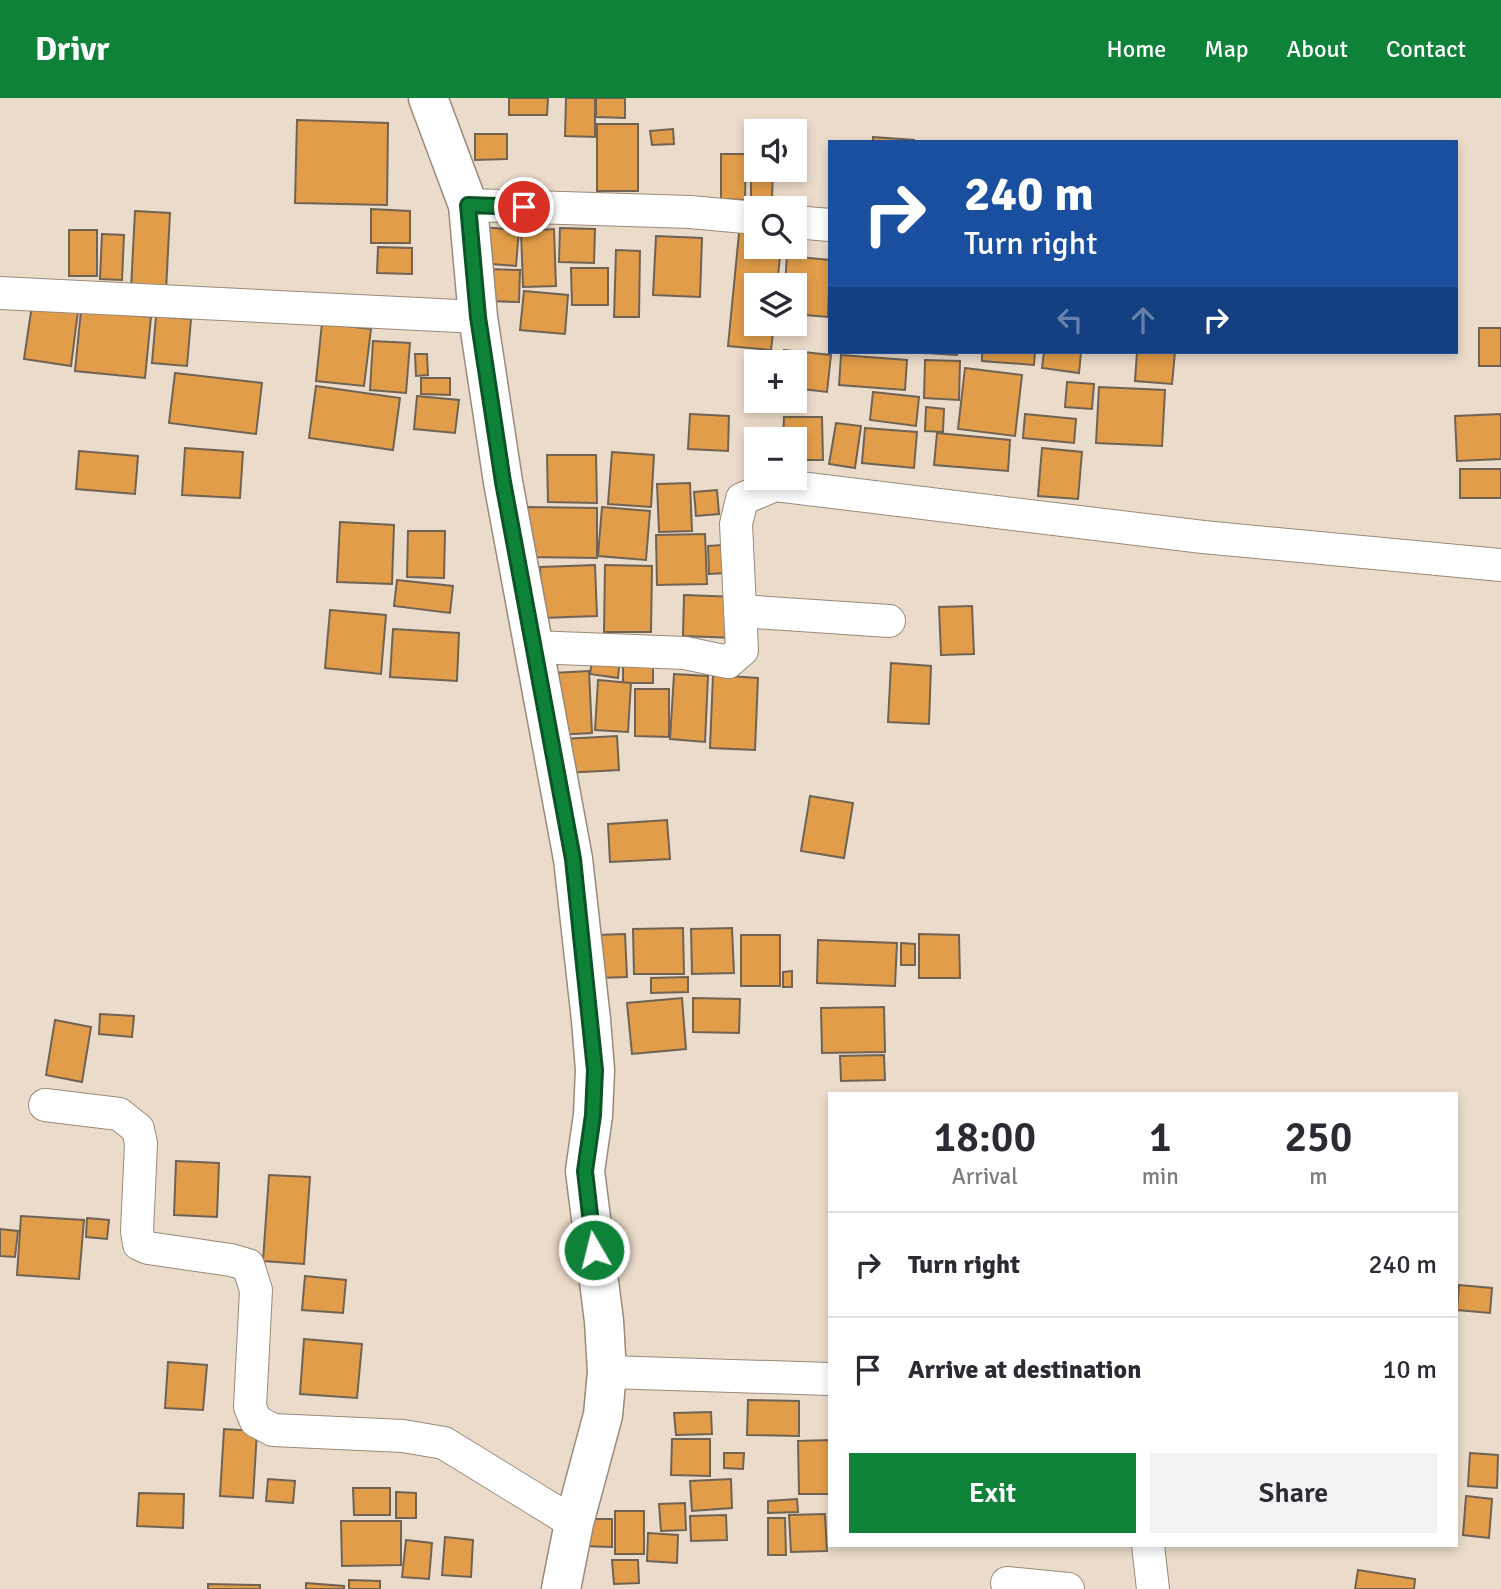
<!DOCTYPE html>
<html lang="en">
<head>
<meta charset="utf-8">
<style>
	:root { --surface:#fff; --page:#f2f2f3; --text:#2b2b33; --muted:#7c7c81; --line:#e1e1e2; --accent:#0f823a }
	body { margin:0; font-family:Signika,sans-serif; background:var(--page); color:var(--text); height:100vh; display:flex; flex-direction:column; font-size:26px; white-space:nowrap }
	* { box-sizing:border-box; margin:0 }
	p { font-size:23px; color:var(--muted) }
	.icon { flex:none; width:38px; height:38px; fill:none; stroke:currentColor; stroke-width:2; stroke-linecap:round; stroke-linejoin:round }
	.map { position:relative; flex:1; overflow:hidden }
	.drawer { position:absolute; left:828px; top:994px; width:630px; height:455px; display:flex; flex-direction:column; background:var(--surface); border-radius:0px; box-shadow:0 4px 10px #0003 }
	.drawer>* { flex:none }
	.top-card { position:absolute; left:828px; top:42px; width:630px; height:214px; border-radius:0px; box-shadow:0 4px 10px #0003; background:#1a4fa0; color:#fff; overflow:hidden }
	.controls { position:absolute; left:744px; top:21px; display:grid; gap:14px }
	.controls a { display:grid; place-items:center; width:63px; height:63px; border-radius:0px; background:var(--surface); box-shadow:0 4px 10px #0003; font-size:35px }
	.pin { position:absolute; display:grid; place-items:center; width:60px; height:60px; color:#fff; margin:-30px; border:4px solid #fff; border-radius:50%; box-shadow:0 2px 7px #0007 }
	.me { position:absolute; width:77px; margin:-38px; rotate:352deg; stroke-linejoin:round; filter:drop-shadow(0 0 5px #0008) }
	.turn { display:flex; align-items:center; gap:24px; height:147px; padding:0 21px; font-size:32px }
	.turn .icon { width:91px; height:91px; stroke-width:2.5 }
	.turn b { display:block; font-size:49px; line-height:60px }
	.lanes { display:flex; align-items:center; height:66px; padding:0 21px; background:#0003; justify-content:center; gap:35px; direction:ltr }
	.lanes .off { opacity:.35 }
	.eta { display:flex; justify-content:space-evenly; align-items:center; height:119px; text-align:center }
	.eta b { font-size:42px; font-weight:600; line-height:49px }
	.action { display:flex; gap:14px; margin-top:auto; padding:14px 21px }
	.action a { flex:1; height:80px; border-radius:0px; background:var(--accent); color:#fff; font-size:28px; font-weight:600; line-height:80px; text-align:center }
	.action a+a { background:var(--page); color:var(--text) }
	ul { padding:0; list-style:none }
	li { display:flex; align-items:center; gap:21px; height:105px; padding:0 21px; border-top:2px solid var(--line) }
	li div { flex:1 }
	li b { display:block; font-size:26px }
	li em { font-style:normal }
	header { display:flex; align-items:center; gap:42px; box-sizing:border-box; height:98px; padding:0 35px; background:var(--accent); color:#fff }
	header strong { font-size:33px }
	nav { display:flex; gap:38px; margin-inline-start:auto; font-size:24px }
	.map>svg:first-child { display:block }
</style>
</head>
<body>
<header>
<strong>Drivr</strong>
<nav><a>Home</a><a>Map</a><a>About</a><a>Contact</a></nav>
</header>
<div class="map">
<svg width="1501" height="1491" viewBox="0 0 1501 1491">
	<rect width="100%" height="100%" fill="#ebdbca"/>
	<!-- building -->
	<g fill="#e19d49" stroke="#716354" stroke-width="2">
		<polygon points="509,0 548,0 547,17 509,17"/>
		<polygon points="566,0 595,0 595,39 565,38"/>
		<polygon points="596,0 625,0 625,20 596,19"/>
		<polygon points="297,22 388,25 387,107 295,105"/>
		<rect x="597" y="26" width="41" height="67"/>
		<polygon points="673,31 674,46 652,47 650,33"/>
		<polygon points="475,36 507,36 507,61 475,62"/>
		<polygon points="873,39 914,42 914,44 873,44"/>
		<polygon points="721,56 746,56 745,102 721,101"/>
		<polygon points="751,59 756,59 756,72 773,72 772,101 751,100"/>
		<polygon points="371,111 410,113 410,145 371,145"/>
		<polygon points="135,113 170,115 166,193 131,191"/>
		<polygon points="740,125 756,127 756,149 781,149 777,187 756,187 756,226 774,226 771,252 728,248"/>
		<polygon points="481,129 519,132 516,168 478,165"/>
		<polygon points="560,130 595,131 594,165 559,164"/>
		<polygon points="554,131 556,188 523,189 521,133"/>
		<rect x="69" y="132" width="28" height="46"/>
		<polygon points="102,136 124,137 122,182 100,181"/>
		<polygon points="656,138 702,140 700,199 653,197"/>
		<polygon points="378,149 412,150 412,176 377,175"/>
		<polygon points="616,152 640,153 639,219 614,219"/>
		<polygon points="787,158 830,162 828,219 794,216 794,187 785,187"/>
		<polygon points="571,170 608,170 608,207 572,207"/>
		<polygon points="487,171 520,172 519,204 486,203"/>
		<polygon points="524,193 568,197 565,236 520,232"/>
		<polygon points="32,207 78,213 71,268 24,261"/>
		<polygon points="81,212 151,219 145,280 75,273"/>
		<polygon points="156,218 191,221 187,268 152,265"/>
		<polygon points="322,225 371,231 364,288 316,283"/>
		<rect x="1479" y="230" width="22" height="38"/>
		<polygon points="373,243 410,245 406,295 370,292"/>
		<polygon points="784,252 831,257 827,294 794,290 794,264 783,264"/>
		<polygon points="908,254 958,254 957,257"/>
		<polygon points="982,254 1035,254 1034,267 982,263"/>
		<polygon points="1044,254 1081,254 1079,275 1042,270"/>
		<polygon points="1137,254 1175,254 1172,286 1135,283"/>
		<polygon points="415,256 427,256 428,277 416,278"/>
		<polygon points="841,257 907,262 905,292 839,287"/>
		<polygon points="925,262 960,263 959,302 924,300"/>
		<polygon points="965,270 1022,277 1015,338 958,331"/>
		<polygon points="175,275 262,285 256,336 169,325"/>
		<polygon points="421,280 450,280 450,297 421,296"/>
		<polygon points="1067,284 1094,286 1092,311 1065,309"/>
		<polygon points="316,288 400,300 393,352 309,340"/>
		<polygon points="1099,289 1165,292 1162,348 1096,345"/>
		<polygon points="873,294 919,299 916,328 870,322"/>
		<polygon points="417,298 459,302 455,335 414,331"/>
		<polygon points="926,309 944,311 943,334 925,333"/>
		<polygon points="690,316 729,318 728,353 688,351"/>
		<polygon points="1025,316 1076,321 1074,345 1023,340"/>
		<polygon points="1501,316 1501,361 1457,363 1455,318"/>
		<polygon points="784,319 822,319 823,362 794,362 794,341 783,341"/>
		<polygon points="836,325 861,328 855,370 829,366"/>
		<polygon points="865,330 917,334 914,370 862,365"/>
		<polygon points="937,335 1010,342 1008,373 934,367"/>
		<polygon points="185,350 243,354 240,400 182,397"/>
		<polygon points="1042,350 1082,354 1078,401 1038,398"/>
		<polygon points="79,353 138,358 135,396 76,391"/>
		<polygon points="612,354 654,357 651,409 608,406"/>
		<polygon points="547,357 596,357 597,405 548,404"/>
		<rect x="1460" y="371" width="41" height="29"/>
		<polygon points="690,385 692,433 659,434 657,386"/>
		<polygon points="717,392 719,416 696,418 694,394"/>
		<polygon points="528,409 597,410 597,460 528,459"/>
		<polygon points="602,409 650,413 646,462 598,458"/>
		<polygon points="340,424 394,427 392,486 337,484"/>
		<polygon points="408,433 445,433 444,480 407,479"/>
		<polygon points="705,436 707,486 657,487 656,437"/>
		<polygon points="723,447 725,475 709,476 708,448"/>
		<polygon points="595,467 597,518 542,520 540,469"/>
		<polygon points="605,467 652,468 651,534 604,534"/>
		<polygon points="397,482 453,488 450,515 394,508"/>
		<polygon points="684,497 738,499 736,540 683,538"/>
		<polygon points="972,508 974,556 941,557 939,509"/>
		<polygon points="330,512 386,517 381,576 325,570"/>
		<polygon points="393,531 459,535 457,583 390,579"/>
		<polygon points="593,556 620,559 618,580 590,576"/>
		<rect x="623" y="557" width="30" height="28"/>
		<polygon points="891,565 931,568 929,626 888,624"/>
		<polygon points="589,573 592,635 555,637 552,575"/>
		<polygon points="674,576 708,578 705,644 670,641"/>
		<polygon points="713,577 758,580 755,652 710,650"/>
		<polygon points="598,582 631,585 628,634 595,632"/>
		<polygon points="635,591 669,591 669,639 635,638"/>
		<polygon points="617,638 619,672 565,675 563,641"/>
		<polygon points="810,698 853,705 844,760 801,753"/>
		<polygon points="667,722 670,761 610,764 608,726"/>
		<polygon points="683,830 684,876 634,876 633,831"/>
		<polygon points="732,830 734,875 692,876 691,831"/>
		<polygon points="625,836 627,879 597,880 596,837"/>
		<polygon points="919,836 959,837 960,880 919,880"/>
		<rect x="741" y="837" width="39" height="51"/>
		<polygon points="818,842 897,845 895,888 817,885"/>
		<polygon points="901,845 915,846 915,867 901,867"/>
		<polygon points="792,873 792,889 783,889 783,874"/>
		<polygon points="688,879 688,894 651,895 651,880"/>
		<polygon points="682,900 686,951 632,956 627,905"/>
		<polygon points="693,900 740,901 739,935 693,934"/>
		<polygon points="884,909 885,954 822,955 821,910"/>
		<polygon points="100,916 134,918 132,939 99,936"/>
		<polygon points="55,922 91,929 82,984 46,977"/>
		<polygon points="884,957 885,982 841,983 840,958"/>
		<polygon points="176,1063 219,1065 217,1119 174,1117"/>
		<polygon points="269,1077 310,1079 304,1166 263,1163"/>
		<polygon points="21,1118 84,1122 79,1181 17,1177"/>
		<polygon points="87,1120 109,1122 107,1141 86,1139"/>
		<polygon points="0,1131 18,1133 15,1159 0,1158"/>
		<polygon points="305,1178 346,1182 343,1215 302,1212"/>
		<polygon points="1459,1187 1492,1190 1490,1215 1457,1212"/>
		<polygon points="304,1241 362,1246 357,1300 300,1296"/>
		<polygon points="168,1264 207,1267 203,1312 165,1310"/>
		<polygon points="748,1302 799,1303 799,1338 747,1337"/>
		<polygon points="711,1314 712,1336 676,1337 674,1315"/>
		<polygon points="224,1331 257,1333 253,1400 220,1398"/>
		<polygon points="672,1341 710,1341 710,1378 671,1377"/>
		<polygon points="830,1342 830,1396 799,1396 798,1343"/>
		<polygon points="724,1355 744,1355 743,1371 724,1370"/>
		<polygon points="1470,1355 1498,1357 1497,1390 1468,1388"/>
		<polygon points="268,1381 295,1383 293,1405 266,1403"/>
		<polygon points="731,1381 732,1410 692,1413 690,1383"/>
		<polygon points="353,1390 390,1390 390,1417 354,1417"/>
		<polygon points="396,1394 416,1395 416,1420 396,1420"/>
		<polygon points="139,1395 184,1396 183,1430 137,1428"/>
		<polygon points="1466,1398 1492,1401 1489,1440 1463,1437"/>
		<polygon points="797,1401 798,1414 768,1415 768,1403"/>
		<polygon points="685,1405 686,1432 661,1433 659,1406"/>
		<rect x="615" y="1413" width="29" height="43"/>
		<polygon points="825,1416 827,1453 791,1454 789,1417"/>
		<polygon points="726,1417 727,1442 691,1443 690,1418"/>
		<polygon points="768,1420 785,1420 786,1457 768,1457"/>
		<polygon points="581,1421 612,1421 612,1449 580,1448"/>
		<polygon points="341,1423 401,1423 401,1467 342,1468"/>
		<polygon points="648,1435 678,1437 677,1465 647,1463"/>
		<polygon points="445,1439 473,1442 471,1479 442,1477"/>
		<polygon points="406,1442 432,1445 429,1481 402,1479"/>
		<polygon points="612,1462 638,1462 639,1485 614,1486"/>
		<polygon points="1358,1472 1415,1481 1414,1491 1355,1491"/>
		<polygon points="349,1482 380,1483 380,1491 349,1491"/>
		<polygon points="306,1485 344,1488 344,1491 306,1491"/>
		<polygon points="208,1486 260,1487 260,1491 208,1491"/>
	</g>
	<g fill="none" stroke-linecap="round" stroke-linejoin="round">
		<defs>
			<g id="street">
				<polyline points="468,107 690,114 756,120"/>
				<polyline points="794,124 830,127"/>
				<polyline points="0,195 478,219"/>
				<polyline points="740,513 889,523"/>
				<polyline points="533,549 685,555 728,564 742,552 736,426 742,401 775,387 1203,439 1501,467"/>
				<polyline points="45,1007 119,1016 138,1031 141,1046 137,1133 139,1146 148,1150 231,1162 248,1167 256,1192 250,1309 256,1323 273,1332 403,1338 444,1345 574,1425"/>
				<polyline points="607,1274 830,1281"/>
				<polyline points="1148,1447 1153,1491"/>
				<polyline points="1007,1485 1068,1491"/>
			</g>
			<polyline id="secondary" points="428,0 468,107 478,219 503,384 573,761 591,922 595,972 593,1017 585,1073 604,1223 607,1274 603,1317 574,1425 561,1491"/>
		</defs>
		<!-- street casing -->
		<use href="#street" stroke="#998a7a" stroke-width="34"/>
		<!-- secondary casing -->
		<use href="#secondary" stroke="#998a7a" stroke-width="41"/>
		<!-- street -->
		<use href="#street" stroke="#fff" stroke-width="32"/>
		<!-- secondary -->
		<use href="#secondary" stroke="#fff" stroke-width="38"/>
	</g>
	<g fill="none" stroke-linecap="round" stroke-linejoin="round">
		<defs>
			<polyline id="route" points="524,109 468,107 478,219 503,384 573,761 595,972 593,1017 585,1073 594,1152"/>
		</defs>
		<!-- route casing -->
		<use href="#route" stroke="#0a5426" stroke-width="18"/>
		<!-- route -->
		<use href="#route" stroke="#0f823a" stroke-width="12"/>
	</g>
</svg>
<div class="controls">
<a><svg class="icon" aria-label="sound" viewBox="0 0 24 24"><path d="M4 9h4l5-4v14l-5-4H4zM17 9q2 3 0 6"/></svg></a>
<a><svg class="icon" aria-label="search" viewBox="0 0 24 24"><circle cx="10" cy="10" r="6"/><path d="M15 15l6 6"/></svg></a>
<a><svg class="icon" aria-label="layers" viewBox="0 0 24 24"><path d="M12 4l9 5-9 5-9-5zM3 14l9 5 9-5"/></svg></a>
<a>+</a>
<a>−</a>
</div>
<div class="pin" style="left:524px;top:109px;background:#d93025"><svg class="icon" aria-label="arrive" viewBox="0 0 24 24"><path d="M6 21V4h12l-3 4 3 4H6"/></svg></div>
<svg class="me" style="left:594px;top:1152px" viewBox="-20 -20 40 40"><circle r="17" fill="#0f823a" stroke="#fff" stroke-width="3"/><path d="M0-11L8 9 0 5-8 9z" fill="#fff"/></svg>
<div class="top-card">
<div class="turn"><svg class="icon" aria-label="right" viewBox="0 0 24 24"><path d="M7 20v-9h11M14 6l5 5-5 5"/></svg><div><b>240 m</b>Turn right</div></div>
<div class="lanes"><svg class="icon off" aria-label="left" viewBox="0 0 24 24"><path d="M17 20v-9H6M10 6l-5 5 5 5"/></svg><svg class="icon off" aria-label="ahead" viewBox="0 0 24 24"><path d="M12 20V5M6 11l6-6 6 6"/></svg><svg class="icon" aria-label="right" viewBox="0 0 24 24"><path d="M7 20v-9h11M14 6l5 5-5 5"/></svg></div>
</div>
<section class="drawer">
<div class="eta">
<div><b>18:00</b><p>Arrival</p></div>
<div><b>1</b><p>min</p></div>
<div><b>250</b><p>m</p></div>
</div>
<ul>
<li><svg class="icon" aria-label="right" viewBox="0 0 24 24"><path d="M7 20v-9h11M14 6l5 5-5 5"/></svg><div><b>Turn right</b></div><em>240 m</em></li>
<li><svg class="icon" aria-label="arrive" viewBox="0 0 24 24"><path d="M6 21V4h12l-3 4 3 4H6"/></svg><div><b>Arrive at destination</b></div><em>10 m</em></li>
</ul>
<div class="action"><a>Exit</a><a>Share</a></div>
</section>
</div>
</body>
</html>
